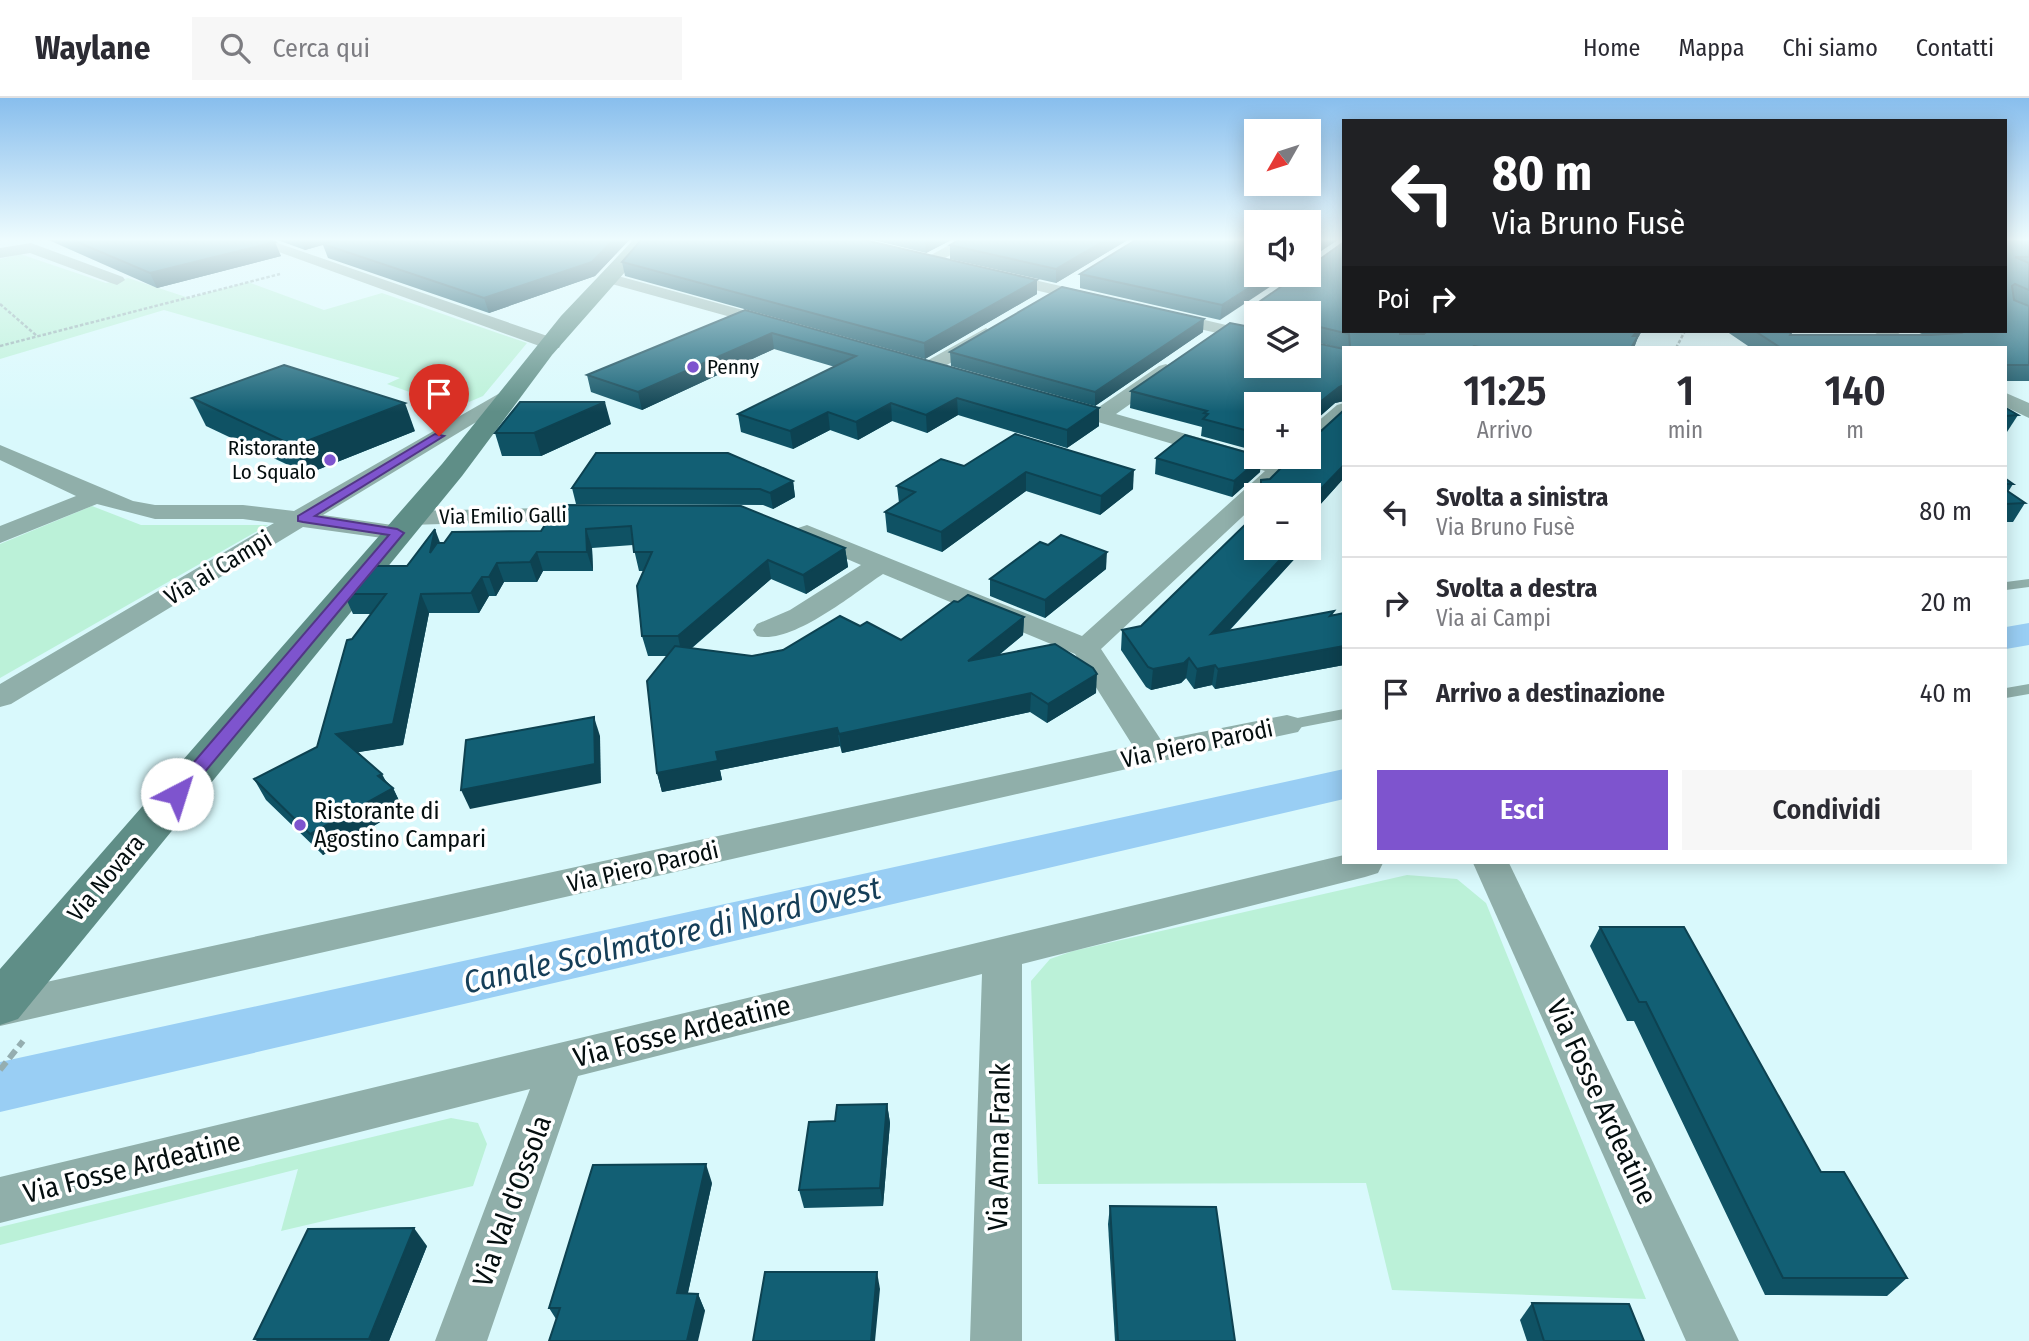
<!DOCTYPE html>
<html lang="it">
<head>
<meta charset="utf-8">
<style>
	:root { --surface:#fff; --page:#f7f7f7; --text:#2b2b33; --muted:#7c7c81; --line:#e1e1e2; --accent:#7e54ce }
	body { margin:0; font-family:"Fira Sans Condensed",sans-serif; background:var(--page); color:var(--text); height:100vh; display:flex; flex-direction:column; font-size:26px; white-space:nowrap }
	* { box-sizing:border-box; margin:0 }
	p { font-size:23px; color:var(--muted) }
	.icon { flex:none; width:38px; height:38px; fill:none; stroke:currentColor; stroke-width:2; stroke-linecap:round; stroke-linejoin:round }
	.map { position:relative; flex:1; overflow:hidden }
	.sheet { position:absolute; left:1342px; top:248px; width:665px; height:518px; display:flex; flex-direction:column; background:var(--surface); border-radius:0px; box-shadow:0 4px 18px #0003 }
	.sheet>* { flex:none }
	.guide { position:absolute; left:1342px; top:21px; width:665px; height:214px; border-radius:0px; box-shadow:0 4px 18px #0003; background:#202124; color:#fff; overflow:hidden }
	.needle { width:46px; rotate:231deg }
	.tools { position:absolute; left:1244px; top:21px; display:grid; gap:14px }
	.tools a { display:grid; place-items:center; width:77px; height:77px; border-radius:0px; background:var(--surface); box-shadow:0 4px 18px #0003; font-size:35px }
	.pin { position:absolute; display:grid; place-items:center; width:60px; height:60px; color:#fff; margin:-72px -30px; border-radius:50% 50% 50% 0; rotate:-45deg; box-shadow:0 0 7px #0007 }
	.pin .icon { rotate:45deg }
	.me { position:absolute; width:77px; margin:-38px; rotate:40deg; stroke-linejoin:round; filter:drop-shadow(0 0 5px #0008) }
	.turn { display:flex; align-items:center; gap:24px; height:147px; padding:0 35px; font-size:32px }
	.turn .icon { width:91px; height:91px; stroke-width:2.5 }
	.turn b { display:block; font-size:49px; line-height:60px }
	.then { display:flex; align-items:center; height:66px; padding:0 35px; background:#0003; gap:14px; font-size:26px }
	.eta { display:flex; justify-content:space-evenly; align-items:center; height:119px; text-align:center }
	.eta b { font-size:42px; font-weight:600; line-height:49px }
	.primary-button { display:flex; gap:14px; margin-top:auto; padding:14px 35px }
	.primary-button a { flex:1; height:80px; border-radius:0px; background:var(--accent); color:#fff; font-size:28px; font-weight:600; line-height:80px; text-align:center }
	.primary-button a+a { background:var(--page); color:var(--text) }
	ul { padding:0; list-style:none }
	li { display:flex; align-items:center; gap:21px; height:91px; padding:0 35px; border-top:2px solid var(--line) }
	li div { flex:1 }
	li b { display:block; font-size:26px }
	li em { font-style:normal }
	header { display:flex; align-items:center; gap:42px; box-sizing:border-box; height:98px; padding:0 35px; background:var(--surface); border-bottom:2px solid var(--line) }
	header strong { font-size:33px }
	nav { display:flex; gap:38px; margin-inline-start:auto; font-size:24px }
	.search { width:490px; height:63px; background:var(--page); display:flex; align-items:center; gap:18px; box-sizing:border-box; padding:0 24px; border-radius:0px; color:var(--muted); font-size:26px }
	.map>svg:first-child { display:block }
</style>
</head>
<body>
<header>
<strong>Waylane</strong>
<div class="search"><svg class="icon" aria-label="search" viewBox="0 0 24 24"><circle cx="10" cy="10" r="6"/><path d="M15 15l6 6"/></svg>Cerca qui</div>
<nav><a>Home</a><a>Mappa</a><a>Chi siamo</a><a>Contatti</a></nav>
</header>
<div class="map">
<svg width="2029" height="1243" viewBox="0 0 2029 1243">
	<rect width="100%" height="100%" fill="#d9f9fc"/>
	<!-- green -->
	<g fill="#bbf1d8">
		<polygon points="20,156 106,185 128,180 189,200 248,184 324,212 382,195 527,245 483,298 455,310 387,286 400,280 164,212 0,261 0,161"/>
		<polygon points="92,408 141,427 268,427 0,580 0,446"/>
		<polygon points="1407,777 1457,781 1486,805 1646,1201 1392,1192 1366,1085 1038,1086 1031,883 1050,861 1073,853"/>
		<polygon points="451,1020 478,1025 487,1046 473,1088 281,1133 298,1071 0,1147 0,1129"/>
	</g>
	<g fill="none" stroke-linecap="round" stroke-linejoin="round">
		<!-- canal -->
		<g fill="#99cef4" fill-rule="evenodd">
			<polygon points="2029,525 2029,547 2006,551 2006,529"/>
			<polygon points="1344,671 1344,701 0,1014 0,964"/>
		</g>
		<!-- path-far1 -->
		<g stroke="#95aeb0" stroke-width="2.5" stroke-dasharray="3.5 2" stroke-linecap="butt">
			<polyline points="0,206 37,238"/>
			<polyline points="0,248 280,176"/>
			<polyline points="1676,250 1685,233"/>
		</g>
		<!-- path -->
		<polyline stroke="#95aeb0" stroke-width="6" stroke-dasharray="10 5" stroke-linecap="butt" points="0,972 23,943"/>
		<!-- lane -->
		<g fill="#90afaa" fill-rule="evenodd">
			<polygon points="2029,481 2029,489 2006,492 2006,484"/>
			<polygon points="2029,586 2029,596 2006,600 2006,590"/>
			<polygon points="1344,611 1344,621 1287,632 1279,627 1287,622"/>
		</g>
		<!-- street -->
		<g fill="#90afaa" fill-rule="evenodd">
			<polygon points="240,140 263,140 559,242 561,246 559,250 545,250"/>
			<polygon points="962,140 982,140 934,166 928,168 920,163"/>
			<polygon points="31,145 123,179 125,182 117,187 111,185 30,155 0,160 0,150"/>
			<polygon points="995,173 1104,198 1107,202 1098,207 989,181 987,178"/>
			<polygon points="607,175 780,222 783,226 774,231 601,183 599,180 601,177"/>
			<polygon points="1162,212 1256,234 1256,244 1156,221 1153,217 1156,213"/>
			<polygon points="986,230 995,236 992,240 937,273 930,275 920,269 923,265"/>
			<polygon points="1415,233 1434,233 1418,250 1398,250"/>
			<polygon points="1872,233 1895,233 1923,250 1900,250"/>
			<path d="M 1166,266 L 1176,272 L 1173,276 L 1116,316 L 1256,356 L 1256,359 L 1277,362 L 1280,359 L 1301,359 L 1302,361 L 1265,397 L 1256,397 L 1256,406 L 1101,551 L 1161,642 L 1287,617 L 1298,620 L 1303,627 L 1298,634 L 1153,665 L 0,928 L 0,894 L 1133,648 L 1075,556 L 883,476 C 854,495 792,547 757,538 L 753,532 L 757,526 L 790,512 L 861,467 L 798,440 L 794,435 L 798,430 L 807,427 L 1082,538 L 1265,373 L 1050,310 L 1047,306 L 1050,302 L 1057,300 L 1096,311 L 1159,268 Z"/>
			<polygon points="507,291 514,293 517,297 514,301 323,417 406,429 410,434 406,439 397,442 303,429 11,606 0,609 0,586 274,425 243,421 155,421 97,406 0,445 0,428 76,398 0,362 0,347 133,403 155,407 243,407 294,413"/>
			<polygon points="2006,295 2029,305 2029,320 2006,309"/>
			<polygon points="1344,305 1344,322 1317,348 1309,350 1309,331 1337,307"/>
			<polygon points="594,409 603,411 606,416 603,421 409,427 400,425 397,420 400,415 409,413"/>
			<polygon points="1344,757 1344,765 1383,765 1378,775 1365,779 1022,866 1022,1243 970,1243 982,876 578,978 487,1243 435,1243 530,991 0,1125 0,1079"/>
			<polygon points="1473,765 1509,765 1739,1243 1686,1243"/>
		</g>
		<!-- secondary -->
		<polygon fill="#5f8e87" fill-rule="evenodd" points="635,140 655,140 552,257 462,378 18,921 0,927 0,871 442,366 561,218"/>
	</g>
	<!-- wall -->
	<g fill="#0f5264" fill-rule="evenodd">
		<polygon points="44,140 265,140 281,158 157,190"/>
		<polygon points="272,140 631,140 595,178 489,215 328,160 323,147 305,152"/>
		<polygon points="865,140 955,140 926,155"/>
		<polygon points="1131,140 1056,185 950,161 950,147"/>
		<polygon points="1256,140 1220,222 1080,190 1080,176"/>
		<polygon points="2006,140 2029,140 2029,283 2006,283 2006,250 1751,250 1726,233 1792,233 1790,237 1924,237 1915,233 2006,233"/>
		<path d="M 1344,144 L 1344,233 L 1412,233 L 1408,236 L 1424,236 L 1427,233 L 1642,233 L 1638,239 L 1634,250 L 1344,251 L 1311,243 L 1311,244 L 1344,251 L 1344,303 L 1335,305 L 1310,327 L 1310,333 L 1313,335 L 1321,333 L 1344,312 L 1344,380 L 1318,409 L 1315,421 L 1309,428 L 1309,397 L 1259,397 L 1261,382 L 1270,381 L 1292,359 L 1309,359 L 1309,306 L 1256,306 L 1256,353 L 1201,338 L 1202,329 L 1130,310 L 1131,293 L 1230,225 L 1244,228 L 1246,213 L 1298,177 L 1309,177 L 1309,169 ZM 1256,215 L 1309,215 L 1309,268 L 1256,268 Z"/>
		<polygon points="622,164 1037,196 925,261 625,178"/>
		<polygon points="745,212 1099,310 1099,328 1067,350 958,317 927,335 892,323 858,342 830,332 793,351 741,334 738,316 835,269 774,251 642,312 591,294 587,277"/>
		<polygon points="1203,234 1095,308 951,268 950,254"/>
		<polygon points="192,300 415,333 307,376 206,328"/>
		<polygon points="2006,310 2018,317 2007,334 2006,334"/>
		<polygon points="611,326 541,358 502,358 495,335"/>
		<polygon points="1015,336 1133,391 1100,417 1026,393 942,454 887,434 885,414 899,405 897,388 964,368"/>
		<polygon points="1156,360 1260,374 1232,399 1155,376"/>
		<polygon points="2006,381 2013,386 2008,394 2025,405 2013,424 2006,424"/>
		<polygon points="793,383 795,399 773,411 763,407 576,406 572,390"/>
		<polygon points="1256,405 1256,450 1301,450 1299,456 1230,532 1344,515 1344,567 1215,591 1212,587 1194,591 1186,580 1181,585 1151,592 1146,589 1121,552 1122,532 1141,528 1250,422 1252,409"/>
		<polygon points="558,407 845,450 848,469 806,496 771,481 692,550 752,558 783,552 860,528 901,542 958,504 1024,519 1023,537 999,557 1096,595 1047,625 1030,614 842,655 840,648 720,672 722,682 662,694 657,675 667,558 648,558 642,538 644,473 639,473 633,447 592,450 593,473 543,473 537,484 504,484 496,498 489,498 479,515 429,515 403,647 358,654 393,690 403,711 323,757 266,702 254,681 317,649 352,541 371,516 353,516 344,496 407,468 440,445 541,433"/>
		<polygon points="1048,447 1106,471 1045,520 990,498 990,481"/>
		<polygon points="1600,829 1821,1074 1907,1180 1887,1198 1765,1197 1634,923 1627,923 1590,848"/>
		<polygon points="887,1006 890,1025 883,1108 804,1110 799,1092 835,1023"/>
		<polygon points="712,1085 688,1195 698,1196 705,1213 556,1221 549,1210"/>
		<polygon points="1110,1108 1235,1243 1115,1243 1108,1126"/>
		<polygon points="427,1148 389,1243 257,1243 254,1241"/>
		<polygon points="1532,1205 1644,1243 1527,1243 1520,1222"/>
	</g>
	<!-- shaded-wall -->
	<g fill="#0d4251">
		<polygon points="300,140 345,140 305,152"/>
		<polygon points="615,140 631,140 595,178 489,215 484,200"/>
		<polygon points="928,140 955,140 926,155 925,142"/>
		<polygon points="1109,140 1131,140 1056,185 1056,171"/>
		<polygon points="1322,140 1341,140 1309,161 1310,148"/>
		<polygon points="275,144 281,158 157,190 150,175"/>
		<polygon points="1269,177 1288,177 1220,222 1222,207"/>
		<polygon points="1037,182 1037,196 925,261 924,245"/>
		<polygon points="1204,221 1203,234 1095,308 1095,294"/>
		<polygon points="1400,233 1412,233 1396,248"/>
		<polygon points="1637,233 1642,233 1638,239 1634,250 1631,250 1633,238"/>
		<polygon points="772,235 774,251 642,312 638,294"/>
		<polygon points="1344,287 1344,303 1335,305 1309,328 1310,312 1339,289"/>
		<polygon points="957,300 958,317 927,335 926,317"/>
		<polygon points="605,304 611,326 541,358 534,335"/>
		<polygon points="405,305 415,333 307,376 294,348"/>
		<polygon points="891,305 892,323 858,342 856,324"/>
		<polygon points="1099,310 1099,328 1067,350 1067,332"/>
		<polygon points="828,314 830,332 793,351 790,333"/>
		<polygon points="1262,359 1260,374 1232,399 1234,383"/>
		<polygon points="1344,367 1344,380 1318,409 1315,421 1309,428 1309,413 1311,401"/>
		<polygon points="1134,372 1133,391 1100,417 1101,398"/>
		<polygon points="1026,374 1026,393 942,454 941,434"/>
		<polygon points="793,383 795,399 773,411 770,395"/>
		<polygon points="435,431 442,450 430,455"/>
		<polygon points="586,431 592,450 593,473 587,454"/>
		<polygon points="845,450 848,469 806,496 803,477"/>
		<polygon points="1291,450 1301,450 1299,456 1208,555 1211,536"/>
		<polygon points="537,454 543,473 537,484 530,464"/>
		<polygon points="1107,454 1106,471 1045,520 1045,502"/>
		<polygon points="768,462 771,481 682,558 678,538"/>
		<polygon points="497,465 504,484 496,498 489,479"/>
		<polygon points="482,479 489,498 479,515 471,495"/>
		<polygon points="421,496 429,515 403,647 347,656 336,636"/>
		<polygon points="1024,519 1023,537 969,581 968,563"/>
		<polygon points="1344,548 1344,567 1215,591 1218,571"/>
		<polygon points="1189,560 1186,580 1181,585 1151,592 1153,571"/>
		<polygon points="1215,567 1212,587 1194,591 1197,571"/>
		<polygon points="1097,576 1096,595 1047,625 1048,606"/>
		<polygon points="1031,595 1030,614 842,655 839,636"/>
		<polygon points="594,619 600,638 601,685 470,711 461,692"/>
		<polygon points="837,630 840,648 720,672 722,682 662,694 657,675 716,654"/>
		<polygon points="382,676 390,691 393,690 403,711 323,757 310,736 378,678"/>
		<polygon points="887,1006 890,1025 883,1108 880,1090"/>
		<polygon points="706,1066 712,1085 684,1212 677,1195"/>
		<polygon points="414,1130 427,1148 389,1243 371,1243 369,1241"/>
		<polygon points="877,1174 880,1191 875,1243 871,1243"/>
		<polygon points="698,1196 705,1213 698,1243 687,1243"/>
	</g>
	<!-- building -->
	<g fill="#125f74" stroke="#0d4251" stroke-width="2">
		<polygon points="68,140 265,140 275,144 150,175"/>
		<polygon points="342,140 615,140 592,164 484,200 323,146"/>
		<polygon points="643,140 856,140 1037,182 924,245 622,164"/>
		<polygon points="962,140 1109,140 1056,171 950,147"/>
		<polygon points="1139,140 1256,140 1256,177 1269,177 1222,207 1080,176"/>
		<polygon points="1309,140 1322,140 1310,148 1309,157"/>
		<polygon points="2006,140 2029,140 2029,159 2015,159 2029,165 2029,192 2015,186 2012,188 2014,202 2029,208 2029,267 2006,267 2006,250 1781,250 1755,233 1792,233 1790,237 1931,237 1960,235 1956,233 2006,233"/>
		<polygon points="1344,144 1344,233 1400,233 1400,236 1424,236 1427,233 1637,233 1633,238 1638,238 1631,250 1487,250 1474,248 1471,250 1348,250 1350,249 1349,236 1312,227 1309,230 1311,244 1344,251 1344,287 1339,289 1310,312 1310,333 1313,335 1321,333 1344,312 1344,367 1311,401 1319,403 1309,413 1309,397 1264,397 1270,391 1261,389 1261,382 1270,381 1292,359 1309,359 1309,306 1256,306 1256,335 1203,321 1208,316 1204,315 1207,313 1131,293 1230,225 1256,230 1256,268 1309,268 1309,215 1256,216 1246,213 1298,177 1309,177 1309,169"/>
		<polygon points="1062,189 1204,221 1095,294 950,254"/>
		<polygon points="745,212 1099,310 1067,332 957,300 926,317 891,305 856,324 828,314 790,333 738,316 856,258 772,235 638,294 587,277"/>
		<polygon points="284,267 405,305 294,348 192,300"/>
		<polygon points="520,304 605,304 534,335 495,335"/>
		<polygon points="2006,310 2018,317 2006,318"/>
		<polygon points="1015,336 1134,372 1101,398 1026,374 941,434 885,414 915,394 897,388 941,361 964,368"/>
		<polygon points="1185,337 1256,357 1256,359 1262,359 1234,383 1156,360"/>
		<polygon points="596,355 728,355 793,383 770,395 760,391 572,390"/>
		<polygon points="2006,381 2013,386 2006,386"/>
		<polygon points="2006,392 2025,405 2006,406"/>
		<polygon points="558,407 741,408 845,450 803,477 768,462 678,538 642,538 637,488 652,454 634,454 631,428 586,431 587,454 537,454 530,464 497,465 489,479 482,479 471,495 421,496 393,626 336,636 382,676 378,678 393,690 310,736 254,681 317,649 347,542 352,541 386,496 344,496 368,468 407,468 435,431 430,455 437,445 444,445 452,434 541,433"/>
		<polygon points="1256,416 1256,450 1291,450 1211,536 1334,513 1330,518 1344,515 1344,548 1218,571 1215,567 1197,571 1189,560 1184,565 1153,571 1148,569 1122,532 1141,528"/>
		<polygon points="1061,437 1107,454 1045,502 990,481 1040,444 1048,447"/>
		<polygon points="968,497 1024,519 968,563 1055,546 1093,570 1097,576 1048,606 1031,595 839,636 837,630 716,654 718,663 657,675 647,583 675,548 752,558 783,552 840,518 860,528 867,524 901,542 954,503 958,504"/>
		<polygon points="594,619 595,666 461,692 466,642"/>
		<polygon points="1600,829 1684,829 1821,1074 1844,1074 1907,1180 1783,1180 1646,904 1639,904"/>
		<polygon points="887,1006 880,1090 799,1092 809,1024 835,1023 837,1007"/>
		<polygon points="706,1066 677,1195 698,1196 687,1243 549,1243 560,1210 549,1210 593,1067"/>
		<polygon points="1110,1108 1216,1109 1235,1243 1118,1243"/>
		<polygon points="414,1130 369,1241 254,1241 308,1131"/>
		<polygon points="765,1174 877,1174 871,1243 753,1243"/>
		<polygon points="1532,1205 1629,1206 1644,1243 1544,1243"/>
	</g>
	<!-- sky -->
	<linearGradient id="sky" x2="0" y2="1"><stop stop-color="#88beed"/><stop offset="0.45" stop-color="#eefcfe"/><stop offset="1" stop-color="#eefcfe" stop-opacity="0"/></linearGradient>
	<rect width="2029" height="314" fill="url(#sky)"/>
	<!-- route -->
	<polygon fill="#7e54ce" stroke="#523786" stroke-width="2" points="435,336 444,338 315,418 397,431 404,435 183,700 170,700 168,696 170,692 389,437 303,424 298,423 298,418"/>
	<!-- markers -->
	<g fill="#7e54ce" stroke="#fff" stroke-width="2.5">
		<circle cx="693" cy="269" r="7"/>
		<circle cx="330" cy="362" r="7"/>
		<circle cx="300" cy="727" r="7"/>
	</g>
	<g text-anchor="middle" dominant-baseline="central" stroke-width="7" stroke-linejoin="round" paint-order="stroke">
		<!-- far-poi labels -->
		<g font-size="21" fill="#040e0f" stroke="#fff" text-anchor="start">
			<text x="707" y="269">Penny</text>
			<text x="316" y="350" text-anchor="end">Ristorante<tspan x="316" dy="24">Lo Squalo</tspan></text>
		</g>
		<!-- far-street labels -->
		<g font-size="21" fill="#040e0f" stroke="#fff">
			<text transform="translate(503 418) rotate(-1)">Via Emilio Galli</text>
		</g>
		<!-- street labels -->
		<g font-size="24" fill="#040e0f" stroke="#fff">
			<text transform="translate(218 470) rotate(-31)">Via ai Campi</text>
			<text transform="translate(1197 646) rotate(-12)">Via Piero Parodi</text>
			<text transform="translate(643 769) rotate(-13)">Via Piero Parodi</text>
			<text transform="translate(106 780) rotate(-50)">Via Novara</text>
		</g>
		<!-- poi labels -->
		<g font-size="24" fill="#040e0f" stroke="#fff" text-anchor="start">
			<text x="314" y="713">Ristorante di<tspan x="314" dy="28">Agostino Campari</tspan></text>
		</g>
		<!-- near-street labels -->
		<g font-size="28" fill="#040e0f" stroke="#fff">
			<text transform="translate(682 933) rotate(-14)">Via Fosse Ardeatine</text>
			<text transform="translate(1602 1004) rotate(65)">Via Fosse Ardeatine</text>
			<text transform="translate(999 1049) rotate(-89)">Via Anna Frank</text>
			<text transform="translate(132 1069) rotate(-14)">Via Fosse Ardeatine</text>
			<text transform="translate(512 1103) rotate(-70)">Via Val d'Ossola</text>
		</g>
		<!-- near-water labels -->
		<g font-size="32" font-style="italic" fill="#153e58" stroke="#fff">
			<text transform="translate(672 837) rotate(-13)">Canale Scolmatore di Nord Ovest</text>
		</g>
	</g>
</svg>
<div class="tools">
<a><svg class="needle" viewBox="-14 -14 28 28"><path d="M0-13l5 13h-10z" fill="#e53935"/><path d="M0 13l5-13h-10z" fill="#7c7c81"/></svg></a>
<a><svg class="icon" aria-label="sound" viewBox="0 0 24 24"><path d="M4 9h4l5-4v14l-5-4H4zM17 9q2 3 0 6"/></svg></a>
<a><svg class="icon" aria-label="layers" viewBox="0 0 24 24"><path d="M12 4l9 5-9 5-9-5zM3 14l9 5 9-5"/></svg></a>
<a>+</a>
<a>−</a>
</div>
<div class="pin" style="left:439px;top:338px;background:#d93025"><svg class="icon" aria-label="arrive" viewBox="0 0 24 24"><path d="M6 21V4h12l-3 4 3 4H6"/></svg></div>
<svg class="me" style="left:177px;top:696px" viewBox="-20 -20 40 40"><circle r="19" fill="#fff"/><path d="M0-13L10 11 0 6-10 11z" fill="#7e54ce"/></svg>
<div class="guide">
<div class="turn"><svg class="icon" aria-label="left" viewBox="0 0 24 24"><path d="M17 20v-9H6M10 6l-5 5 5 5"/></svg><div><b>80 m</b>Via Bruno Fusè</div></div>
<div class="then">Poi<svg class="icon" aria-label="right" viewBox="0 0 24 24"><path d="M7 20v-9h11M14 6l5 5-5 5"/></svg></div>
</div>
<section class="sheet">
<div class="eta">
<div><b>11:25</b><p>Arrivo</p></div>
<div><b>1</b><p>min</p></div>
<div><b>140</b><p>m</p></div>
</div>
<ul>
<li><svg class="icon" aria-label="left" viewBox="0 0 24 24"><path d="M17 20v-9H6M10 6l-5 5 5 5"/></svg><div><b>Svolta a sinistra</b><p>Via Bruno Fusè</p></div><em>80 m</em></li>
<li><svg class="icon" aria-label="right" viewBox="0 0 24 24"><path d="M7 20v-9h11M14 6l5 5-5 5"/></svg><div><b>Svolta a destra</b><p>Via ai Campi</p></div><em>20 m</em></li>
<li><svg class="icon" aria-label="arrive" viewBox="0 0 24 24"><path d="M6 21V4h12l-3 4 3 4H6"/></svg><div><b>Arrivo a destinazione</b></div><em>40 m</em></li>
</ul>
<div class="primary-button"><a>Esci</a><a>Condividi</a></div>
</section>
</div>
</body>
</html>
